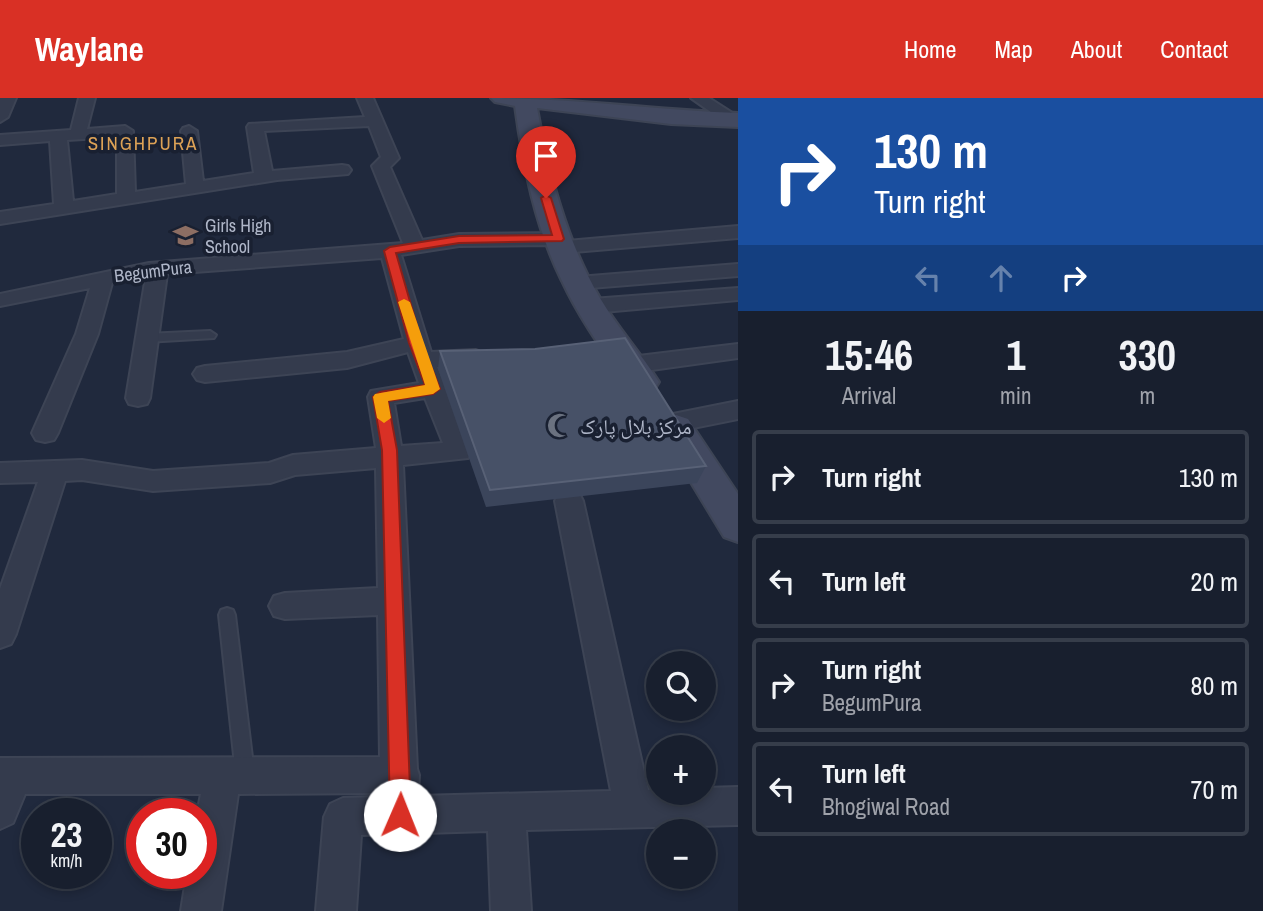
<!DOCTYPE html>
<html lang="en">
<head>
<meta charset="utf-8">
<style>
	:root { --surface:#181f2e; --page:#252c3a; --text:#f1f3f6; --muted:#9fa2aa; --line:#363d4a; --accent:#d93025 }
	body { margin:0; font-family:"Archivo Narrow","Noto Naskh Arabic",sans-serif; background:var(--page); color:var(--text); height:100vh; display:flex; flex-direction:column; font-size:26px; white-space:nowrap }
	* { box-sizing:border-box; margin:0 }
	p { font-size:23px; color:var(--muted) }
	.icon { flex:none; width:38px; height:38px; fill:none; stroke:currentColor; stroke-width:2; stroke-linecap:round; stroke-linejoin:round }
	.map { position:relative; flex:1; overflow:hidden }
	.details { display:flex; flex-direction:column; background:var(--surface); width:525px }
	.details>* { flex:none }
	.guide { background:#1a4fa0; color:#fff; overflow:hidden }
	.controls { position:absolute; left:646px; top:553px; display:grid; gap:14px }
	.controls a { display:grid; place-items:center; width:70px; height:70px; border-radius:50%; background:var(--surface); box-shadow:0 4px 10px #0003,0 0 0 2px var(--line); font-size:35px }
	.speed { position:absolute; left:21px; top:700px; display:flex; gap:14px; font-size:35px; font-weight:700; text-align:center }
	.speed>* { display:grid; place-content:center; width:91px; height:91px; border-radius:50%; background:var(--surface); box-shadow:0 4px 10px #0003,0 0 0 2px var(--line); line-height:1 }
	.speed small { font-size:18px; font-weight:400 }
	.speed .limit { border:10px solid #d22; background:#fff; color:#111 }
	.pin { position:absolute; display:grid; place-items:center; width:60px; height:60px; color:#fff; margin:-72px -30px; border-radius:50% 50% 50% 0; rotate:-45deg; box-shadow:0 0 7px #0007 }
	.pin .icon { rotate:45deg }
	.me { position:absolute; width:77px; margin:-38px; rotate:1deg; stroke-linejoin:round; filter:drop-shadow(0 0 5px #0008) }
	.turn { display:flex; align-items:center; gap:24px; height:147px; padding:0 21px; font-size:32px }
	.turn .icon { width:91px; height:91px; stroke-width:2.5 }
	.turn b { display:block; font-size:49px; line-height:60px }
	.lanes { display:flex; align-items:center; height:66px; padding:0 21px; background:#0003; justify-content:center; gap:35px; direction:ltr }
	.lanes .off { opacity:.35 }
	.eta { display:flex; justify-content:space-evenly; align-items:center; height:119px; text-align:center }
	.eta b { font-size:42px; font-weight:800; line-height:49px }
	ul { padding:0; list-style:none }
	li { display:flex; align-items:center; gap:21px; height:94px; margin:0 14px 10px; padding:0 7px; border:4px solid var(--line); border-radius:7px }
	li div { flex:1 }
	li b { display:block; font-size:26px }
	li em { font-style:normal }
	header { display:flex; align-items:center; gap:42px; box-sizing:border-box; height:98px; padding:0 35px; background:var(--accent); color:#fff }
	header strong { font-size:33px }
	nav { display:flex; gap:38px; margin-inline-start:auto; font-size:24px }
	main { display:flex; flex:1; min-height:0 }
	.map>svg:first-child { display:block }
</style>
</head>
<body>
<header>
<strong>Waylane</strong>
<nav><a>Home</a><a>Map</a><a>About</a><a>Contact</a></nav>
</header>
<main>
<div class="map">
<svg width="738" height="813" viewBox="0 0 738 813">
	<rect width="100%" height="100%" fill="#20293d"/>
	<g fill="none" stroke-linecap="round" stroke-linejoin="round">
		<defs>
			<g id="lane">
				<polygon points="210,233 216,237 214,240 146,244 140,240 146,236"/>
				<polygon points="227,510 233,512 235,517 254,676 251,682 245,685 239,682 236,676 219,517 221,512"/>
			</g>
			<g id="street">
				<polygon points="0,0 16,0 8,19 0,24"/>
				<path d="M 79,0 L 95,0 L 87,31 L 125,28 L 133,33 L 135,94 L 186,86 L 181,33 L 183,30 L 189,28 L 197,33 L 203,83 L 254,75 L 247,29 L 249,26 L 365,19 L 357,0 L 373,0 L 399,60 L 390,69 L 422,142 L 459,136 L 558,135 L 565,137 L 567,143 L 738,128 L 738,140 L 562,155 L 555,153 L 553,147 L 459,148 L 401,157 L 431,254 L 476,252 L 484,255 L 488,260 L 484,265 L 437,269 L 472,353 L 468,360 L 403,367 L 417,671 L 419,677 L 418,698 L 611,693 L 555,403 L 559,395 L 569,392 L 579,395 L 583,403 L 648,692 L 658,691 L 658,695 L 704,695 L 704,690 L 738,689 L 738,727 L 526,732 L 531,813 L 491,813 L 488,733 L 361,737 L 356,813 L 316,813 L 324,719 L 330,706 L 343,700 L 381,699 L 381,695 L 238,696 L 221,813 L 181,813 L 187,775 L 201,775 L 201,716 L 197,716 L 201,696 L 25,696 L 13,725 L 0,731 L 0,660 L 380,659 L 378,517 L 285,521 L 274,518 L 269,508 L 274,498 L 285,495 L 378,490 L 376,370 L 295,377 L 270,385 L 153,393 L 82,382 L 65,383 L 16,536 L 11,546 L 0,550 L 0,491 L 38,384 L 0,385 L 0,365 L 82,362 L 153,373 L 269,365 L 293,357 L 376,350 L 368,299 L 371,293 L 419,285 L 408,254 L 347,270 L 205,284 L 197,282 L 193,276 L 197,270 L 205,268 L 347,254 L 404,241 L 382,160 L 167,176 L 150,300 L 147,306 L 138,308 L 129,306 L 126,300 L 146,178 L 112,185 L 98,236 L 58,335 L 54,342 L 45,344 L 36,342 L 32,335 L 76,236 L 90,190 L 0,208 L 0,196 L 149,165 L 403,145 L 372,68 L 381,59 L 369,28 L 264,33 L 272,73 L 342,67 L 348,68 L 351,72 L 348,76 L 277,82 L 0,126 L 0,114 L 54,106 L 50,43 L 0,47 L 0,37 L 71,32 ZM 117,39 L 117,96 L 73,103 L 67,42 ZM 425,300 L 443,345 L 401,348 L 394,305 Z"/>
				<polygon points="691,0 709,0 737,18 738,22 731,26 725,24"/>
				<polygon points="738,166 738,178 578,191 571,189 567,185 571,181 578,179"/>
				<polygon points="738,190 738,202 592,215 584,213 581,208 584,203 592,201"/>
				<polygon points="738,246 738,260 630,275 622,272 618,267 622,262 630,259"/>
				<polygon points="738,303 738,321 673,334 664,331 660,325 664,319 673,316"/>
			</g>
			<g id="secondary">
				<path d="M 491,0 C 575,0 655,12 738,15 L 738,29 L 671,26 L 537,10 C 549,75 566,142 600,200 C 617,229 641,255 659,284 L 654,292 L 642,295 L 630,292 C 606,257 580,222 562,183 C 535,129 523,67 515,8 L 495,4 Z"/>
				<polygon points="676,317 688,321 738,396 738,444 724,439 658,330 664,321"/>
			</g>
		</defs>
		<!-- lane casing -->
		<use href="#lane" stroke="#3d4455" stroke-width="4"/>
		<!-- street casing -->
		<use href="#street" stroke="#3d4455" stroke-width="4"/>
		<!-- secondary casing -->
		<use href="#secondary" stroke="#3d4455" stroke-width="4"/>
		<!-- lane -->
		<use href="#lane" fill="#343b4d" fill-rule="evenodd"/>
		<!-- street -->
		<use href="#street" fill="#343b4d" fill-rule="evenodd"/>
		<!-- secondary -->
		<use href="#secondary" fill="#424960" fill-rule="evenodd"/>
	</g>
	<!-- wall -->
	<polygon fill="#3b455b" points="535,251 706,368 697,385 486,409 438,271 440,253"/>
	<!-- building -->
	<polygon fill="#475167" stroke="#586176" stroke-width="2" points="625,240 706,368 490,392 440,253 535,251"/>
	<!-- route -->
	<polygon fill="#d93025" stroke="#8d1f18" stroke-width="2" points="546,97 551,100 564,141 562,143 459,145 396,155 422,245 440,291 433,296 388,303 397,352 411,717 408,725 400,728 393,725 390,717 382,352 373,299 380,294 425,287 409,245 384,153 390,149 459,138 552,137 541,100"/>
	<!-- slow -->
	<polygon fill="#f59e0b" points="404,201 410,204 440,291 433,296 388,303 391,320 384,325 377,320 373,299 375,296 425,287 398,204"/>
	<!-- icons -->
	<defs>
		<symbol id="school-bare" viewBox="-9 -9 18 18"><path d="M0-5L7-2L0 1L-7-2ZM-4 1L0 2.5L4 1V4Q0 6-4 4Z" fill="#8d6e63" stroke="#192031" stroke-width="2.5" paint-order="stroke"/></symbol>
		<symbol id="mosque-bare" viewBox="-9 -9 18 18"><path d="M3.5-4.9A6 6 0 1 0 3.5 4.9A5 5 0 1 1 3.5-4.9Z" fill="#6b7280" stroke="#192031" stroke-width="2.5" paint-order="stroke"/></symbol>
	</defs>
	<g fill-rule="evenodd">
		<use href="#school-bare" x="168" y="120" width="35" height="35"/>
		<use href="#mosque-bare" x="542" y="310" width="35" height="35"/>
	</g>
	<g text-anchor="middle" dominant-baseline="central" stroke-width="7" stroke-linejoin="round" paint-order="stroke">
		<!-- far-poi labels -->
		<g font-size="18" fill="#afb6c8" stroke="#192031" text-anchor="start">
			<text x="205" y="127">Girls High<tspan x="205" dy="21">School</tspan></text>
		</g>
		<!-- far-street labels -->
		<g font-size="18" fill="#afb6c8" stroke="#192031">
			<text transform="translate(153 173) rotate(-7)">BegumPura</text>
		</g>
		<!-- far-neighbourhood labels -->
		<g font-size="19" letter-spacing="2" fill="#dda256" stroke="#192031">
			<text x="143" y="45">SINGHPURA</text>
		</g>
		<!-- poi labels -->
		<g font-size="21" fill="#afb6c8" stroke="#192031" text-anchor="start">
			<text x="580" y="328">مرکز بلال پارک</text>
		</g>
	</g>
</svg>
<div class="controls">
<a><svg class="icon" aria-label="search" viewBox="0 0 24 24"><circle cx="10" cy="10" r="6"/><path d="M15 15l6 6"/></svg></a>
<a>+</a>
<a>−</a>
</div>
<div class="speed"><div>23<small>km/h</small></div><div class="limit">30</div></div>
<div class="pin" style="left:546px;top:100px;background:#d93025"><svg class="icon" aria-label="arrive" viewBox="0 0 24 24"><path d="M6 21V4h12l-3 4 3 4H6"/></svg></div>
<svg class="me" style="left:400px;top:717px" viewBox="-20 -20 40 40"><circle r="19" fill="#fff"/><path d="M0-13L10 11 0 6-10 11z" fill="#d93025"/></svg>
</div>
<section class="details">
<div class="guide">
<div class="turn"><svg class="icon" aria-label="right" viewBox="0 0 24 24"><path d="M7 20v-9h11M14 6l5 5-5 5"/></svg><div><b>130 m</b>Turn right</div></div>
<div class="lanes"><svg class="icon off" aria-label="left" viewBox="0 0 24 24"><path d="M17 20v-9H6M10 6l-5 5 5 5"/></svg><svg class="icon off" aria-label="ahead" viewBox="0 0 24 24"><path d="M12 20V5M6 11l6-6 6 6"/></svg><svg class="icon" aria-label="right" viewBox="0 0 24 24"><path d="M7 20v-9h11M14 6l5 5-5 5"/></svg></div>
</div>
<div class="eta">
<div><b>15:46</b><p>Arrival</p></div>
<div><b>1</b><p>min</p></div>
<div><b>330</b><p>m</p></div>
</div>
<ul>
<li><svg class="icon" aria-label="right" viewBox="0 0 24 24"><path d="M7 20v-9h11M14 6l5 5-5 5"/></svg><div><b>Turn right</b></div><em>130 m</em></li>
<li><svg class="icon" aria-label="left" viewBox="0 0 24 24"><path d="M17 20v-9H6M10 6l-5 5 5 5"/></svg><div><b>Turn left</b></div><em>20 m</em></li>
<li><svg class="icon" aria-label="right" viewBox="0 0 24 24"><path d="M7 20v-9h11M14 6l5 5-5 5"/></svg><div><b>Turn right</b><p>BegumPura</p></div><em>80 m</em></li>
<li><svg class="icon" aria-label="left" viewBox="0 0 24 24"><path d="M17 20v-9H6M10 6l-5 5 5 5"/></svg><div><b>Turn left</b><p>Bhogiwal Road</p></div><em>70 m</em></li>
</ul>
</section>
</main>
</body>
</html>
